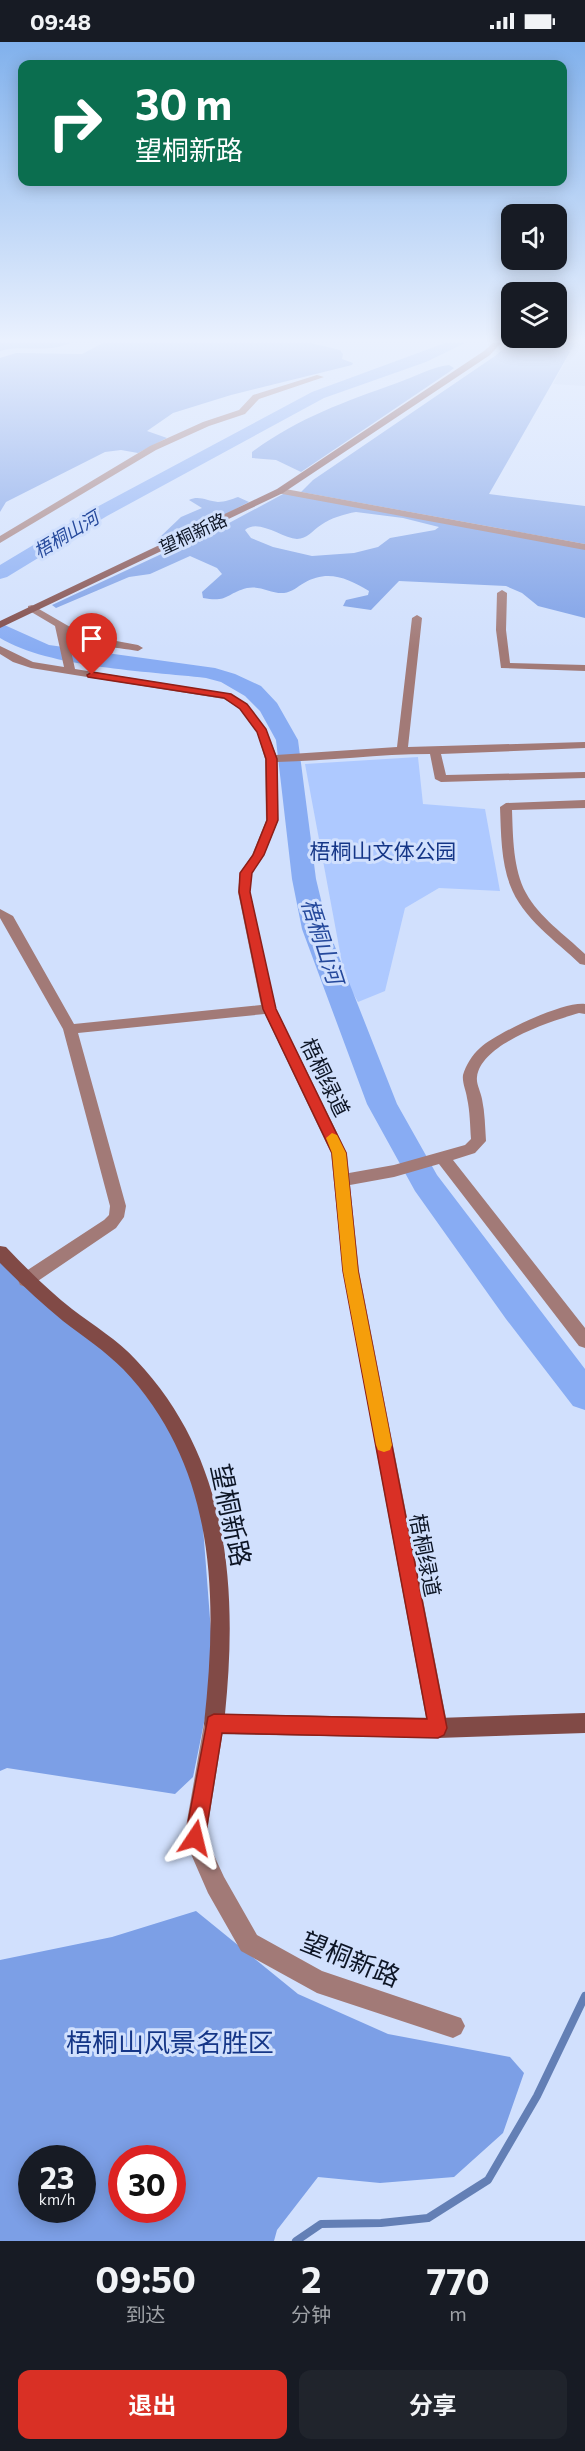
<!DOCTYPE html>
<html lang="zh">
<head>
<meta charset="utf-8">
<style>
	:root { --surface:#171b24; --page:#20242c; --text:#f1f3f6; --muted:#9ea1a6; --accent:#d93025 }
	body { margin:0; font-family:Commissioner,"Noto Sans SC",sans-serif; background:var(--page); color:var(--text); height:100vh; display:flex; flex-direction:column; font-size:22px; white-space:nowrap }
	* { box-sizing:border-box; margin:0 }
	p { font-size:20px; color:var(--muted) }
	.icon { flex:none; width:33px; height:33px; fill:none; stroke:currentColor; stroke-width:2; stroke-linecap:round; stroke-linejoin:round }
	.map { position:relative; height:2199px; overflow:hidden }
	.details { display:flex; flex-direction:column; background:var(--surface); flex:1 }
	.details>* { flex:none }
	.hud { position:absolute; left:18px; top:18px; width:549px; height:126px; border-radius:12px; box-shadow:0 3px 15px #0003; background:#0b6e4f; color:#fff; overflow:hidden }
	.fabs { position:absolute; left:501px; top:162px; display:grid; gap:12px }
	.fabs a { display:grid; place-items:center; width:66px; height:66px; border-radius:12px; background:var(--surface); box-shadow:0 3px 15px #0003; font-size:30px }
	.speed { position:absolute; left:18px; top:2103px; display:flex; gap:12px; font-size:30px; font-weight:700; text-align:center }
	.speed>* { display:grid; place-content:center; width:78px; height:78px; border-radius:50%; background:var(--surface); box-shadow:0 3px 15px #0003; line-height:1 }
	.speed small { font-size:15px; font-weight:400 }
	.speed .limit { border:9px solid #d22; background:#fff; color:#111 }
	.pin { position:absolute; display:grid; place-items:center; width:51px; height:51px; color:#fff; margin:-62px -26px; border-radius:50% 50% 50% 0; rotate:-45deg; box-shadow:0 0 6px #0007 }
	.pin .icon { rotate:45deg }
	.me { position:absolute; width:66px; margin:-33px; rotate:10deg; stroke-linejoin:round; filter:drop-shadow(0 0 4px #0008) }
	.turn { display:flex; align-items:center; gap:21px; height:126px; padding:0 18px; font-size:27px }
	.turn .icon { width:78px; height:78px; stroke-width:2.5 }
	.turn b { display:block; font-size:42px; line-height:51px }
	.eta { display:flex; justify-content:space-evenly; align-items:center; height:102px; text-align:center }
	.eta b { font-size:36px; font-weight:700; line-height:42px }
	.primary-button { display:flex; gap:12px; margin-top:auto; padding:12px 18px }
	.primary-button a { flex:1; height:69px; border-radius:12px; background:var(--accent); color:#fff; font-size:24px; font-weight:700; line-height:69px; text-align:center }
	.primary-button a+a { background:var(--page); color:var(--text) }
	.status { display:flex; justify-content:space-between; align-items:center; height:42px; padding:0 30px; background:var(--surface); direction:ltr }
	.status svg { height:16px; fill:currentColor }
	.map>svg:first-child { display:block }
</style>
</head>
<body>
<div class="status"><b>09:48</b><svg viewBox="0 0 49 12"><path d="M0 12V9h3v3zM5 12V6h3v6zM10 12V3h3v9zM15 12V0h3v12zM26 1h20v11H26zM47 4h2v5h-2z"/></svg></div>
<div class="map">
<svg width="585" height="2199" viewBox="0 0 585 2199">
	<rect width="100%" height="100%" fill="#d1e0fd"/>
	<!-- built -->
	<polygon fill="#c1d1f2" points="575,301 585,301 585,344 553,342"/>
	<!-- green -->
	<polygon fill="#aec9ff" points="418,715 423,762 485,767 500,849 439,846 405,866 385,949 358,960 345,937 305,722"/>
	<!-- forest -->
	<g fill="#7c9fe6" fill-rule="evenodd">
		<path d="M 0,301 L 70,301 C 47,312 23,302 0,309 Z"/>
		<polygon points="103,301 311,301 340,308 343,312 342,317 353,321 352,323 231,353 173,371 147,389 167,396 138,411 121,408 105,410 6,460 0,470 0,316 16,311 82,312"/>
		<polygon points="510,301 575,301 489,452 585,464 585,502 301,450 313,438 495,314"/>
		<path d="M 449,323 L 454,326 L 449,330 L 301,430 L 276,418 L 252,416 L 252,410 C 298,376 344,360 397,341 C 414,335 432,325 449,323 Z"/>
		<path d="M 285,451 L 585,505 L 585,576 L 538,564 L 522,551 L 506,544 L 399,539 L 371,568 L 343,564 L 346,558 L 368,553 L 369,549 C 348,536 327,527 304,541 C 297,545 292,550 284,551 C 271,552 260,543 247,546 C 227,551 228,561 203,556 L 202,550 L 222,532 L 217,526 L 190,514 L 150,532 L 129,535 L 56,566 L 52,563 L 185,501 L 203,495 ZM 356,470 L 403,476 L 439,485 L 435,488 L 390,496 L 378,505 L 354,511 L 312,514 L 273,505 L 251,496 L 245,488 C 258,476 282,496 297,497 C 307,497 313,488 321,483 C 331,476 344,472 356,470 Z"/>
		<path d="M 238,455 L 249,460 L 169,501 L 161,499 L 160,495 L 181,475 L 202,466 L 189,458 C 199,453 207,459 218,460 C 225,460 232,457 238,455 Z"/>
		<polygon points="0,1219 126,1328 175,1391 202,1472 213,1616 205,1676 193,1735 175,1752 7,1726 0,1729"/>
		<path d="M 196,1869 L 298,1952 L 388,1992 L 510,2015 L 524,2031 L 503,2091 L 454,2135 L 380,2141 L 318,2135 L 277,2188 L 274,2199 L 0,2199 L 0,1918 L 112,1895 ZM 32,2116 L 82,2116 L 82,2168 L 32,2168 ZM 122,2116 L 172,2116 L 172,2168 L 122,2168 Z"/>
	</g>
	<g fill="none" stroke-linecap="round" stroke-linejoin="round">
		<!-- stream -->
		<polyline stroke="#637fb5" stroke-width="8" points="296,2199 321,2182 381,2181 428,2176 488,2138 537,2054 585,1954"/>
		<!-- river -->
		<g fill="#88acf3" fill-rule="evenodd">
			<polygon points="445,301 465,301 426,320 324,356 107,474 7,535 0,537 0,523 95,466 312,350"/>
			<path d="M 0,581 L 49,603 L 215,626 L 235,632 L 261,644 L 277,661 L 298,698 L 316,837 L 328,887 L 397,1062 L 437,1133 L 585,1327 L 585,1368 L 573,1364 L 506,1277 L 415,1149 L 367,1062 L 302,887 L 292,837 L 276,698 L 260,669 L 245,654 L 221,640 L 206,636 C 147,629 50,626 0,596 Z"/>
		</g>
		<!-- street -->
		<g fill="#a27a77" fill-rule="evenodd">
			<polygon points="317,333 324,335 259,357 245,372 209,384 156,408 0,501 0,494 150,404 203,380 239,368 253,353"/>
			<polygon points="280,446 585,502 585,508 277,451 276,449"/>
			<polygon points="502,548 507,551 506,588 510,621 585,623 585,629 501,626 496,588 497,551"/>
			<path d="M 32,563 L 84,593 L 138,603 L 143,606 L 138,609 C 114,605 88,604 67,591 L 75,627 L 231,652 C 255,667 267,687 276,713 L 397,705 L 412,576 L 417,573 L 422,576 L 408,705 L 585,700 L 585,706 L 441,712 L 446,733 L 585,730 L 585,736 L 441,740 L 435,737 L 430,712 C 379,712 328,719 277,720 L 278,779 L 264,813 L 252,831 L 250,850 L 276,967 L 347,1111 L 349,1131 L 394,1123 L 465,1103 L 471,1097 C 470,1083 470,1069 467,1056 C 466,1048 462,1041 463,1033 C 466,1023 472,1013 480,1006 C 496,991 564,959 585,962 L 585,972 L 579,971 C 552,979 481,1001 477,1035 C 476,1042 481,1050 482,1057 C 485,1071 485,1085 486,1099 L 475,1111 L 453,1118 L 585,1286 L 585,1306 L 579,1304 L 439,1122 L 394,1135 L 350,1143 L 359,1229 L 448,1686 L 445,1693 L 438,1696 L 431,1693 L 428,1686 L 343,1229 L 331,1111 L 265,972 L 78,991 L 126,1164 L 124,1175 L 116,1186 L 32,1243 L 26,1245 L 20,1243 L 18,1238 L 20,1233 L 104,1178 L 109,1173 L 110,1164 L 63,987 L 0,876 L 0,867 L 13,874 L 74,982 L 261,963 L 238,850 L 240,831 L 252,813 L 266,779 L 265,717 L 257,689 L 239,666 L 224,657 L 31,626 L 13,620 L 0,612 L 0,604 L 33,620 L 64,625 L 55,584 L 28,568 L 28,564 Z"/>
			<path d="M 585,758 L 585,766 L 512,768 C 513,795 513,827 526,851 C 539,875 565,893 585,912 L 585,923 L 580,922 C 556,899 522,876 510,843 C 501,819 501,791 500,765 L 506,761 Z"/>
			<polygon points="214,1672 221,1675 224,1682 206,1796 224,1835 257,1893 322,1929 461,1976 465,1984 461,1992 453,1996 317,1951 241,1909 208,1851 184,1796 204,1682 207,1675"/>
		</g>
		<!-- secondary -->
		<g fill="#814a46" fill-rule="evenodd">
			<polygon points="493,301 501,301 490,313 283,451 0,586 0,579 277,447 484,309"/>
			<path d="M 0,1204 L 6,1205 C 27,1227 48,1248 72,1267 C 94,1284 118,1298 136,1318 C 229,1416 238,1545 225,1672 L 438,1676 L 585,1671 L 585,1691 L 438,1696 L 214,1692 L 207,1689 L 204,1682 C 218,1555 217,1426 123,1327 C 105,1309 84,1295 63,1279 C 41,1261 20,1241 0,1221 Z"/>
		</g>
	</g>
	<!-- sky -->
	<linearGradient id="sky" x2="0" y2="1"><stop stop-color="#81b1ec"/><stop offset="0.49" stop-color="#eaf1fe"/><stop offset="1" stop-color="#eaf1fe" stop-opacity="0"/></linearGradient>
	<rect width="585" height="609" fill="url(#sky)"/>
	<!-- route -->
	<polygon fill="#d93025" stroke="#8d1f18" stroke-width="1.5" points="92,630 231,652 247,662 266,687 277,717 278,778 264,813 252,831 250,850 276,967 346,1111 358,1229 447,1686 444,1693 438,1696 222,1691 205,1796 202,1803 195,1806 188,1803 185,1796 208,1675 214,1672 427,1677 343,1229 332,1111 263,967 239,850 240,831 253,813 267,778 266,717 257,690 240,667 224,656 88,635 87,633"/>
	<!-- slow -->
	<polygon fill="#f59e0b" points="332,1091 337,1093 346,1111 358,1229 392,1403 390,1408 384,1410 378,1408 376,1403 343,1229 332,1111 326,1096"/>
	<g text-anchor="middle" dominant-baseline="central" stroke-width="6" stroke-linejoin="round" paint-order="stroke">
		<!-- far-street labels -->
		<g font-size="18" fill="#0d1525" stroke="#d1e0fd">
			<text transform="translate(193 491) rotate(-25)">望桐新路</text>
		</g>
		<!-- far-water labels -->
		<g font-size="18" font-style="italic" fill="#25499c" stroke="#d1e0fd">
			<text transform="translate(66 492) rotate(-31)">梧桐山河</text>
		</g>
		<!-- park labels -->
		<g font-size="21" fill="#153687" stroke="#d1e0fd">
			<text x="383" y="808">梧桐山文体公园</text>
		</g>
		<!-- street labels -->
		<g font-size="21" fill="#0d1525" stroke="#d1e0fd">
			<text transform="translate(326 1035) rotate(64)">梧桐绿道</text>
			<text transform="translate(426 1513) rotate(79)">梧桐绿道</text>
		</g>
		<!-- water labels -->
		<g font-size="22" font-style="italic" fill="#25499c" stroke="#d1e0fd">
			<text transform="translate(323 899) rotate(72)">梧桐山河</text>
		</g>
		<!-- near-street labels -->
		<g font-size="26" fill="#0d1525" stroke="#d1e0fd">
			<text transform="translate(232 1473) rotate(78)">望桐新路</text>
			<text transform="translate(351 1916) rotate(22)">望桐新路</text>
		</g>
		<!-- near-park labels -->
		<g font-size="26" fill="#153687" stroke="#d1e0fd">
			<text x="170" y="1999">梧桐山风景名胜区</text>
		</g>
	</g>
</svg>
<div class="fabs">
<a><svg class="icon" aria-label="sound" viewBox="0 0 24 24"><path d="M4 9h4l5-4v14l-5-4H4zM17 9q2 3 0 6"/></svg></a>
<a><svg class="icon" aria-label="layers" viewBox="0 0 24 24"><path d="M12 4l9 5-9 5-9-5zM3 14l9 5 9-5"/></svg></a>
</div>
<div class="speed"><div>23<small>km/h</small></div><div class="limit">30</div></div>
<div class="pin" style="left:92px;top:633px;background:#d93025"><svg class="icon" aria-label="arrive" viewBox="0 0 24 24"><path d="M6 21V4h12l-3 4 3 4H6"/></svg></div>
<svg class="me" style="left:195px;top:1796px" viewBox="-20 -20 40 40"><path d="M0-17L14 15 0 8-14 15z" fill="#d93025" stroke="#fff" stroke-width="4"/></svg>
<div class="hud">
<div class="turn"><svg class="icon" aria-label="right" viewBox="0 0 24 24"><path d="M7 20v-9h11M14 6l5 5-5 5"/></svg><div><b>30 m</b>望桐新路</div></div>
</div>
</div>
<section class="details">
<div class="eta">
<div><b>09:50</b><p>到达</p></div>
<div><b>2</b><p>分钟</p></div>
<div><b>770</b><p>m</p></div>
</div>
<div class="primary-button"><a>退出</a><a>分享</a></div>
</section>
</body>
</html>
